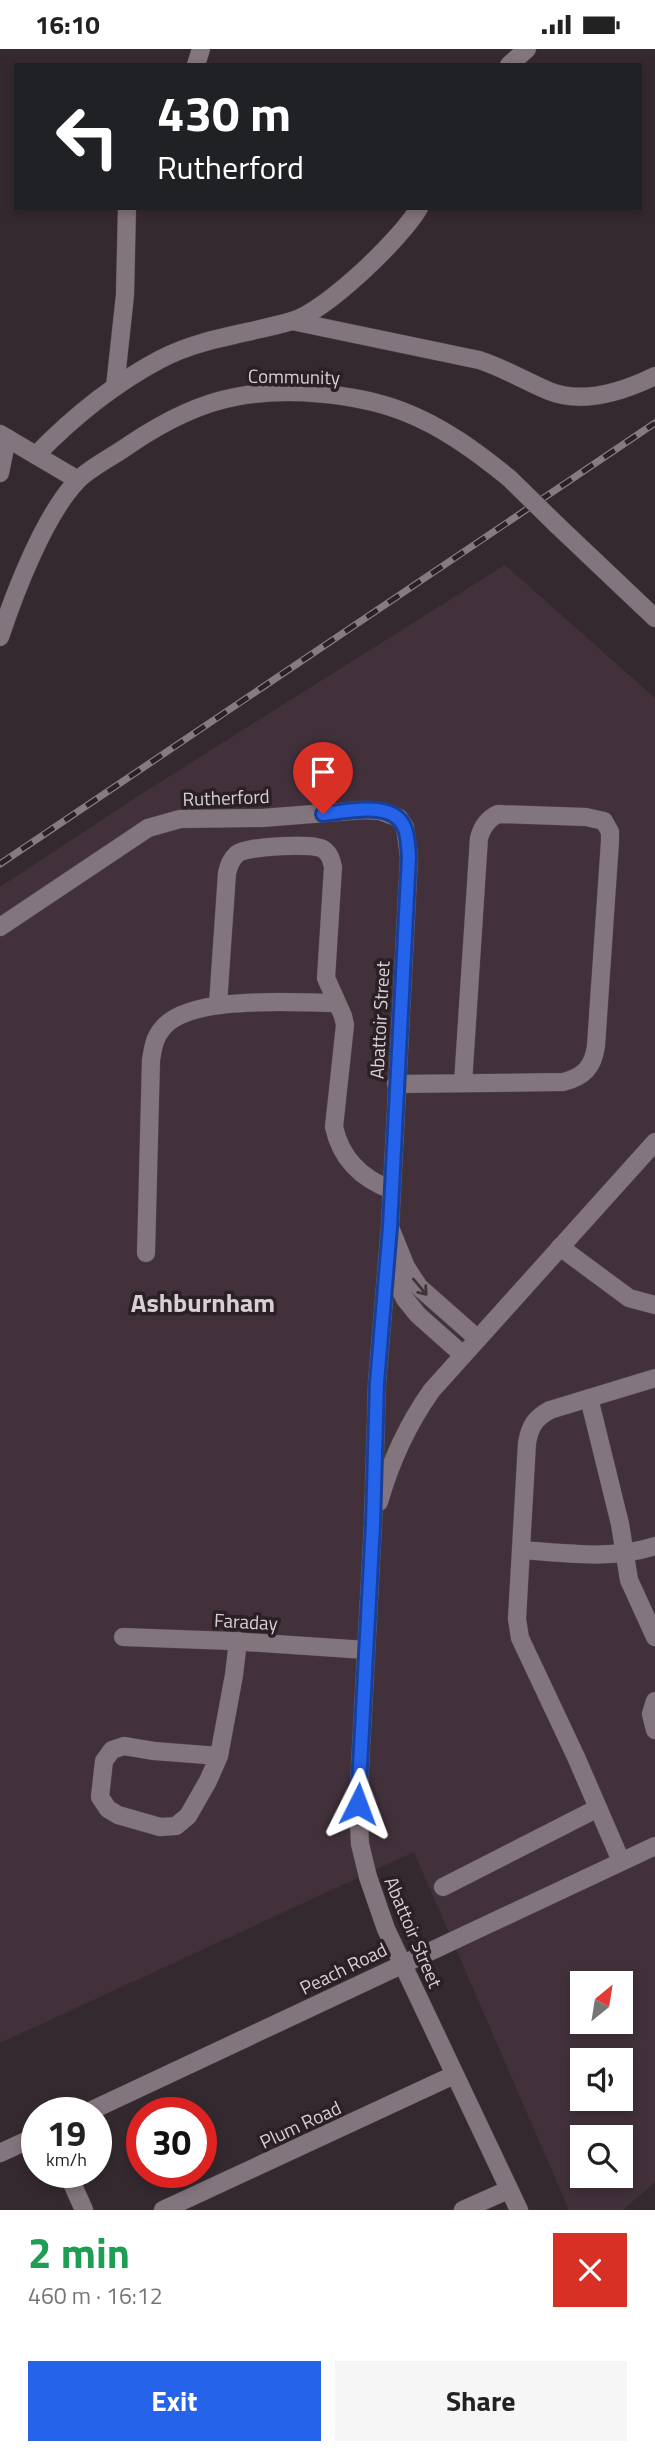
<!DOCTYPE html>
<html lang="en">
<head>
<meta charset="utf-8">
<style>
	:root { --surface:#fff; --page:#f6f6f6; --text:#222; --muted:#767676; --accent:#2563eb }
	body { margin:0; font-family:"Titillium Web",sans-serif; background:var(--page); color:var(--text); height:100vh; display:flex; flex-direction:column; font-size:26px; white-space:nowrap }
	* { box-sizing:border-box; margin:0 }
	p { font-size:23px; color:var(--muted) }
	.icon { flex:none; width:38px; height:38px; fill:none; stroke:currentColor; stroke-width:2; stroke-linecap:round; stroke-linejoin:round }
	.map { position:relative; height:2161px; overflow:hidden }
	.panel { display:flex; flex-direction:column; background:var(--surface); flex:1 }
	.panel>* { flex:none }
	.top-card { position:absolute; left:14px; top:14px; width:628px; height:147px; border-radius:0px; box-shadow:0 4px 10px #0003; background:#202124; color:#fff; overflow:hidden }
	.needle { width:46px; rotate:30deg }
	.controls { position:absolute; left:570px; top:1922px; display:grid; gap:14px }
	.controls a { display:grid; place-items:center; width:63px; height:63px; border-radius:0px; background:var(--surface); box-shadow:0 4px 10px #0003; font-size:35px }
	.speed { position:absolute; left:21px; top:2048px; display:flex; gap:14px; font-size:35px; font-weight:700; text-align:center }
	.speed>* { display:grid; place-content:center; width:91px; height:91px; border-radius:50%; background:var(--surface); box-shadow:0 4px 10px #0003; line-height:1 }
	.speed small { font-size:18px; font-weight:400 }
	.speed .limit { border:10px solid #d22; background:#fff; color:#111 }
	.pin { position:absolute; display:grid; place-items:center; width:60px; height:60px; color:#fff; margin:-72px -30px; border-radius:50% 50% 50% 0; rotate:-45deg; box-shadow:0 0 7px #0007 }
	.pin .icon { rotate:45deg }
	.me { position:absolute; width:77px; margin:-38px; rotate:3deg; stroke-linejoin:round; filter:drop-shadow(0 0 5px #0008) }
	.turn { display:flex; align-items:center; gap:24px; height:147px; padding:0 28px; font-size:32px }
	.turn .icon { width:91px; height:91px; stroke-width:2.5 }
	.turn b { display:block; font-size:49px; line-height:60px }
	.round { display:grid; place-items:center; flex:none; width:74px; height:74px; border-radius:0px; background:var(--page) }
	.overview { display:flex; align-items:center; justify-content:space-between; height:119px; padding:0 28px }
	h1 { font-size:42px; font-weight:700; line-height:52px; color:#1e9e55 }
	.primary-button { display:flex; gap:14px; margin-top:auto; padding:14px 28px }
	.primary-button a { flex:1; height:80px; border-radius:0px; background:var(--accent); color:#fff; font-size:28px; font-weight:700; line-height:80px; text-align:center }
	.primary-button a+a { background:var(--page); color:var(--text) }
	.status { display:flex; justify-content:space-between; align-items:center; height:49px; padding:0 35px; background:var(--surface); direction:ltr }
	.status svg { height:19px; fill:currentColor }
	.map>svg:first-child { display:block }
</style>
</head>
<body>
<div class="status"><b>16:10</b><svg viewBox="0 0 49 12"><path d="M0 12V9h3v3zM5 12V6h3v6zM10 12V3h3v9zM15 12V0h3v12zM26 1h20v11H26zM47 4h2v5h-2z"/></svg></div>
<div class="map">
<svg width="655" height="2161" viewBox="0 0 655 2161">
	<rect width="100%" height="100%" fill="#352930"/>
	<!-- built -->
	<path fill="#42313b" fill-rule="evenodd" d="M 505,516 L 655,649 L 655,2133 L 623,2161 L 569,2161 L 414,1803 L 0,1994 L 0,838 L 146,742 ZM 583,1934 L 621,1934 L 621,1972 L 583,1972 ZM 583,2011 L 621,2011 L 621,2049 L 583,2049 ZM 583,2088 L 621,2088 L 621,2126 L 583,2126 Z"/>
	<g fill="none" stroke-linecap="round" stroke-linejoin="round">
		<defs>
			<g id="minor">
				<polyline points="196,16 201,0"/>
				<polyline points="509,16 527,0"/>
				<path d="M 292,272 L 479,311 C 504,319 525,332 549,342 C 583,356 624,342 655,327"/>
				<polyline points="115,338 125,246 127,159"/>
				<polyline points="0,385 78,431"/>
				<path d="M 36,406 C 72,369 112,336 159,311 C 200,289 247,285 292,272 C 326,262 401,190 419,159"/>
				<polyline points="0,424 7,389"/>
				<polyline points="557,476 655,569"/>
				<path d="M 0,588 C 15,543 44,467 77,432 C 89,419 114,407 129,396 C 160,375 197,355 235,348 C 285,338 355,344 402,362 C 442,377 477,403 509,429"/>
				<polyline points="0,878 148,779 180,770 262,769 364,761 380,762 399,769 405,778 409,808 390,1178 377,1334 373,1475 358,1755 360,1795 368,1828 386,1880 519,2161"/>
				<path d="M 218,955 L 227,824 C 229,816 231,810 237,805 C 247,797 312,794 323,800 C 330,805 331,810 333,818 L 326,929 L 343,967 L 345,976 L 334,1078 C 341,1110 362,1130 392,1141"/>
				<path d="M 396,1035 L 563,1033 C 584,1028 593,1018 596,997 L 610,792 L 610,783 L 604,772 L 586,768 L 498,765 C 487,770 482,778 479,789 L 463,1034"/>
				<polyline points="391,1181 406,1218 419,1238 478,1290"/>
				<polyline points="560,1198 629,1249 655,1256"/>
				<path d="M 146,1204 L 151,1011 C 153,1000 154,989 162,980 C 188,945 295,954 336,954"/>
				<polyline points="387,1213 405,1250 418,1266 463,1306"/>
				<polyline points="589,1349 620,1475 629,1531 655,1588"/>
				<path d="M 379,1453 C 391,1411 407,1376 432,1341 L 655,1093"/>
				<path d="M 521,1501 C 565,1504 612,1511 655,1497"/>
				<polyline points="123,1588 231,1592 366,1601"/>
				<polyline points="655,1652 651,1665 655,1681"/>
				<polyline points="219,1707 154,1702 124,1697 112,1701 104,1712 100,1748 108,1760 118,1766 160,1778 176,1777 188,1767 208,1732 219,1707 234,1626 238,1592"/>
				<path d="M 621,1812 L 576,1708 L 520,1589 L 517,1570 L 527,1394 C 530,1377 535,1369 550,1361 L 655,1329"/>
				<polyline points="443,1838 598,1759"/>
				<polyline points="88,2063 655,1797"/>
				<polyline points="0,2104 37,2087"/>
				<polyline points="67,2123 84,2161"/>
				<polyline points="163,2161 454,2026"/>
				<polyline points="463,2161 508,2141"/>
			</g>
		</defs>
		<!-- minor casing -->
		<use href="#minor" stroke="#50474c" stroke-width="19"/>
		<!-- minor -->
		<use href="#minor" stroke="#83757d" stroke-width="18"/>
		<defs>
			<polyline id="rail" points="0,815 655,374"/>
		</defs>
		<!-- rail casing -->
		<use href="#rail" stroke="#857c81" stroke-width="7"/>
		<!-- rail -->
		<use href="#rail" stroke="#2b2026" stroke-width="4.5" stroke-dasharray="13" stroke-linecap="butt"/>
		<defs>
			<polyline id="minor-bridge" points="509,429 557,476"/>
		</defs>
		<!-- minor-bridge casing -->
		<use href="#minor-bridge" stroke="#50474c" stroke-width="19" stroke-linecap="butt"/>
		<!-- minor-bridge -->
		<use href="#minor-bridge" stroke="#83757d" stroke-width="18"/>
	</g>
	<!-- one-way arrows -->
	<defs><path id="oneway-shaft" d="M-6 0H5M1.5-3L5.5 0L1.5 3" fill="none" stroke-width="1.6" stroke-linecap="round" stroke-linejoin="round" transform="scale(1.75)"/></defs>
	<use stroke="#41353c" href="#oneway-shaft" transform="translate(420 1238) rotate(50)"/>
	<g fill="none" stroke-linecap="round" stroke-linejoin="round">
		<defs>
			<path id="route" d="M 323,765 C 346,763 395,750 405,780 C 408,788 408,798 409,807 L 390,1178 L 377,1334 L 373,1475 L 358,1755"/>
		</defs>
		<!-- route casing -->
		<use href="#route" stroke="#184099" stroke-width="18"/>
		<!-- route -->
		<use href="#route" stroke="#2563eb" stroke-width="12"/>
	</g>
	<g text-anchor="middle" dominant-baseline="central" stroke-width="7" stroke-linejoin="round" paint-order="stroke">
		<!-- street labels -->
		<g font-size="19" fill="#d6cfd3" stroke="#2b2026">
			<text transform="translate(294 327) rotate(1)">Community</text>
			<text transform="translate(226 748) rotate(-2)">Rutherford</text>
			<text transform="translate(379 971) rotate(-87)">Abattoir Street</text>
			<text transform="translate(246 1572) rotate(3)">Faraday</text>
			<text transform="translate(414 1883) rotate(67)">Abattoir Street</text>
			<text transform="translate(343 1919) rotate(-26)">Peach Road</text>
			<text transform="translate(300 2075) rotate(-25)">Plum Road</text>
		</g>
		<!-- district labels -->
		<g font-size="26" font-weight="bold" fill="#d6cfd3" stroke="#2b2026">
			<text x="203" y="1253">Ashburnham</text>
		</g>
	</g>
</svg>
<div class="controls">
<a><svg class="needle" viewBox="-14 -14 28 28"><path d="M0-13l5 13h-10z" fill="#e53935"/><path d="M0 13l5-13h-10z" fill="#767676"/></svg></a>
<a><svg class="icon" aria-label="sound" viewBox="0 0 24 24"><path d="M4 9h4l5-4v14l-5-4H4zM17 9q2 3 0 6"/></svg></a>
<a><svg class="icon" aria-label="search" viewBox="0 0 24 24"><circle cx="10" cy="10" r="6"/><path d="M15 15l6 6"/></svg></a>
</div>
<div class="speed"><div>19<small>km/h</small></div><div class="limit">30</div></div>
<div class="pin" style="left:323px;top:765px;background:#d93025"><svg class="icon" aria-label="arrive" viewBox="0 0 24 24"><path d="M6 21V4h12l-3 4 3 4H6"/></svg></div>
<svg class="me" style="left:358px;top:1755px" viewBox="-20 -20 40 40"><path d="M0-17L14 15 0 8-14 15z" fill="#2563eb" stroke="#fff" stroke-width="4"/></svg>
<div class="top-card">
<div class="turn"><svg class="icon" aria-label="left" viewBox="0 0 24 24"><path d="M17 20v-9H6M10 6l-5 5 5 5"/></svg><div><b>430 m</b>Rutherford</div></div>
</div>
</div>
<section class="panel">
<div class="overview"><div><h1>2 min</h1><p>460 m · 16:12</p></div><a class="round" style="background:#d93025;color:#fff"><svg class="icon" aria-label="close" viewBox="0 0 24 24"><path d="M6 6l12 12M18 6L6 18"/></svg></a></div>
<div class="primary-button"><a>Exit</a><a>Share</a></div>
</section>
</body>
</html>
